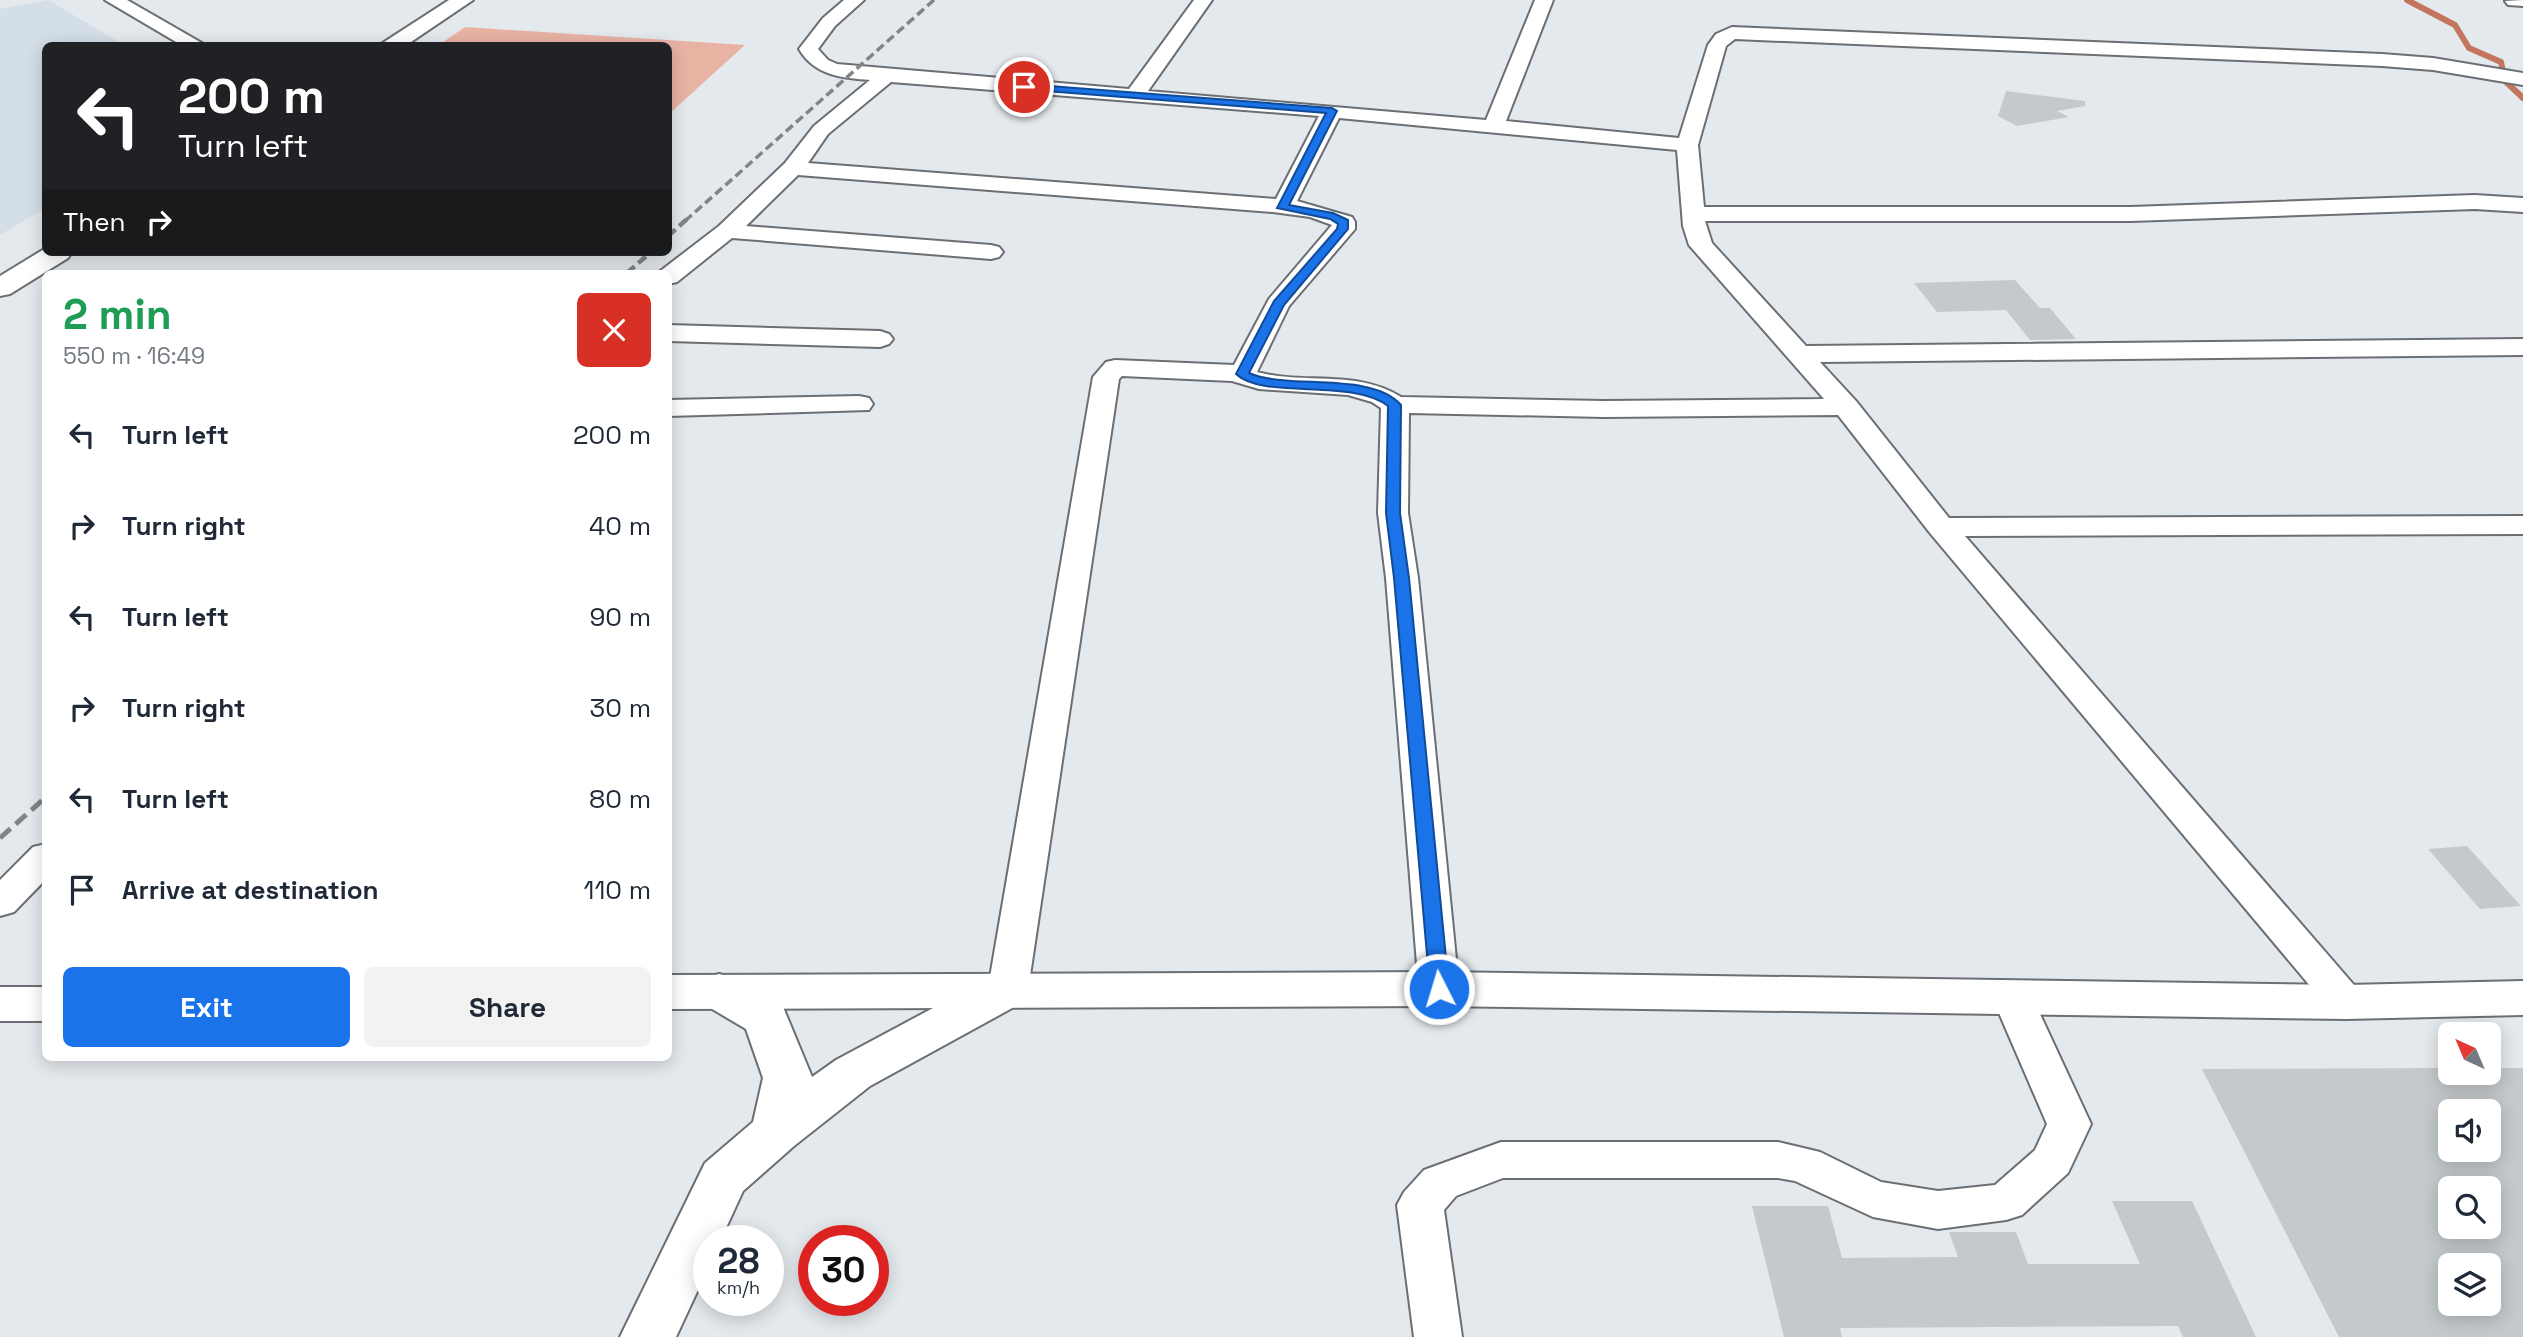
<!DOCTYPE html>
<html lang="en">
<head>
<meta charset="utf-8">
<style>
	:root { --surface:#fff; --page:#f2f2f3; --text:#1f2937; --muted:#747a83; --accent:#1a73e8 }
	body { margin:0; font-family:"Space Grotesk",sans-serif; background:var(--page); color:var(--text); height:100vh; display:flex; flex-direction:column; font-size:26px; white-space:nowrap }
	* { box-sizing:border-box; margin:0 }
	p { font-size:23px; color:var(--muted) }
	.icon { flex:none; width:38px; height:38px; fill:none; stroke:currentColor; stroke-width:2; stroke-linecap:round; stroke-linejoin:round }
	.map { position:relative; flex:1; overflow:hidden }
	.sheet { position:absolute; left:42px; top:270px; width:630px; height:791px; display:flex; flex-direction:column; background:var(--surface); border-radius:10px; box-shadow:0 4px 18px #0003 }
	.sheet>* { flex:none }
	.guide { position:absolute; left:42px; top:42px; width:630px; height:214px; border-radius:10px; box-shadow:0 4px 18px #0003; background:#202124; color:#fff; overflow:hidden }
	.needle { width:46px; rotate:316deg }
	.fabs { position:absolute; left:2438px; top:1022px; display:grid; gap:14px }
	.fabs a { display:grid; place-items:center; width:63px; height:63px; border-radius:10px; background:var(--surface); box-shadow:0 4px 18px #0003; font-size:35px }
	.speed { position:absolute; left:693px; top:1225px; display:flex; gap:14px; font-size:35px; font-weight:700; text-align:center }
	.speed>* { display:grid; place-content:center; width:91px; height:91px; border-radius:50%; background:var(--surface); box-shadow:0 4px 18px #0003; line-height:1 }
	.speed small { font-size:18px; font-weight:400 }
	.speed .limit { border:10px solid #d22; background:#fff; color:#111 }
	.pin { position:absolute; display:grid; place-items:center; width:60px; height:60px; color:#fff; margin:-30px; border:4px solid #fff; border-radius:50%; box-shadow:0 2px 7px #0007 }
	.me { position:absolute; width:77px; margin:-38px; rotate:355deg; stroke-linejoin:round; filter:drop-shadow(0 0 5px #0008) }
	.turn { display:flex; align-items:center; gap:24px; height:147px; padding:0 21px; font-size:32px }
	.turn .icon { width:91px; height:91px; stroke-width:2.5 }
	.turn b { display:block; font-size:49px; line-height:60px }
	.then { display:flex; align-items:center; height:66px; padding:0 21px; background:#0003; gap:14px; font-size:26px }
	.round { display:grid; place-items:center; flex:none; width:74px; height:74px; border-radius:10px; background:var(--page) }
	.summary { display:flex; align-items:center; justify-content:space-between; height:119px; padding:0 21px }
	h1 { font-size:42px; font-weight:700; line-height:52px; color:#1e9e55 }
	.button { display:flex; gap:14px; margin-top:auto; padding:14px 21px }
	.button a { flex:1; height:80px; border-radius:10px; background:var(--accent); color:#fff; font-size:28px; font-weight:700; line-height:80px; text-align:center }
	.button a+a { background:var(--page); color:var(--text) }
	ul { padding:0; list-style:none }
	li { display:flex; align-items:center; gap:21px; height:91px; padding:0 21px }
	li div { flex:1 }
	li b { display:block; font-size:26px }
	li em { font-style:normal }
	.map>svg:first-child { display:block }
</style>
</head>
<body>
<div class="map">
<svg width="2523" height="1337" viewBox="0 0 2523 1337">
	<rect width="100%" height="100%" fill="#e4e9ed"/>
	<!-- built -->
	<polygon fill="#d3dee7" points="48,0 124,45 46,46 45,208 0,235 0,9"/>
	<!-- green -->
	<polygon fill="#e9b3a4" points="465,27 745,45 669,114 668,46 439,45"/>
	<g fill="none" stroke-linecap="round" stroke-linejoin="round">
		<!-- stream -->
		<polyline stroke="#c3755e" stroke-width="6" points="2407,0 2455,25 2469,48 2501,62 2505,81 2523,98"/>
	</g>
	<!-- building -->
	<g fill="#c4c9cd" fill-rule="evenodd">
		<polygon points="2006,91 2085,101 2085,106 2057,111 2069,117 2017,126 1998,116"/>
		<polygon points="2015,280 2040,308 2050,308 2076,339 2030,340 2006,310 1937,312 1914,283"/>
		<polygon points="2467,846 2521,906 2480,909 2428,849"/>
		<path d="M 2450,1068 L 2450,1073 L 2488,1073 L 2488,1068 L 2523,1068 L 2523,1337 L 2339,1337 L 2202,1069 ZM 2450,1111 L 2488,1111 L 2488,1150 L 2450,1150 ZM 2450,1188 L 2488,1188 L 2488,1227 L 2450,1227 ZM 2450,1265 L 2488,1265 L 2488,1304 L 2450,1304 Z"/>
		<polygon points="2112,1201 2192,1201 2256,1337 2183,1337 2178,1326 1840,1328 1842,1337 1784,1337 1752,1206 1828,1206 1842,1258 1958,1257 1949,1232 2016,1232 2028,1264 2140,1264"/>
	</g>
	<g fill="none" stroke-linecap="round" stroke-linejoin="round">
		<defs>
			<g id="minor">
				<polygon points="105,0 127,0 207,46 183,46"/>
				<path d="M 844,0 L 864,0 L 835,26 L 818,49 L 828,60 L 837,64 L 1129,89 L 1194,0 L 1212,0 L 1148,91 L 1486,120 L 1535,0 L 1553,0 L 1506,121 L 1679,138 L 1708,45 L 1716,34 L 1732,27 L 2382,54 L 2433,58 L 2523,73 L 2523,85 L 2433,70 L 2382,66 L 1735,39 L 1726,46 L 1698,145 L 1704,207 L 2131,207 L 2475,195 L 2523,198 L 2523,212 L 2475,209 L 2131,221 L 1705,221 L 1712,243 L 1806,346 L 2523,339 L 2523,355 L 1820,362 L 1856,401 L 1949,518 L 2523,516 L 2523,534 L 1965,536 L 2360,992 L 2366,1002 L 2360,1012 L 2346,1017 L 2332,1012 L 1930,533 L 1838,415 L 1604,417 L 1409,413 L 1408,513 L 1418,578 L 1459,989 L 1453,999 L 1439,1004 L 1425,999 L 1419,989 L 1386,578 L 1378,513 L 1381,408 L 1372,402 L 1348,395 L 1259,389 L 1232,381 L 1122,376 L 1119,379 L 1028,989 L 1022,999 L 1008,1004 L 994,999 L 988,989 L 1093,377 L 1106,362 L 1115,360 L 1234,365 L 1269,299 L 1332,225 L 1310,217 L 1273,212 L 798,175 L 746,226 L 991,245 L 999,247 L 1003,252 L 999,257 L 991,259 L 732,238 L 677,282 L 668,284 L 668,273 L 659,272 L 719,226 L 785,163 L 814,126 L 870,80 C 841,78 814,75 799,49 L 823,18 ZM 891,82 L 1319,116 L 1276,199 L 808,163 L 828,134 ZM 1339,118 L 1677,150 L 1683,226 L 1689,245 L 1824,399 L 1604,401 L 1401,397 C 1356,369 1305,385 1257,372 L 1289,306 L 1355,229 L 1355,222 L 1352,217 L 1297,201 Z"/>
				<polygon points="2523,0 2523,6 2508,5 2505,1"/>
				<polygon points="668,325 880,331 889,334 893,339 889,344 880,347 668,341"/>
				<polygon points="859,396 869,398 873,404 869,410 668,416 668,400"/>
				<polygon points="46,844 46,879 14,912 0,916 0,880 33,847"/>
				<polygon points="2013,984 2027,989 2033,999 2091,1124 2068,1173 2022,1215 2006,1220 1938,1229 1873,1217 1795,1181 1778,1178 1503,1178 1456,1196 1444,1210 1462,1337 1414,1337 1397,1205 1404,1192 1424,1170 1501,1142 1778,1142 1820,1152 1881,1182 1938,1191 1995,1185 2035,1150 2047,1124 1993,999 1999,989"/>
			</g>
			<polygon id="tertiary" points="1008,972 1025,977 1032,989 1025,1001 870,1086 794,1146 743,1191 720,1241 709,1241 709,1266 676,1337 620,1337 705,1163 753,1122 763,1078 746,1029 702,1003 695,991 702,979 719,974 736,979 783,1007 812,1077 836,1060 991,977"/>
			<g id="primary">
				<polygon points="449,0 473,0 405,46 378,46"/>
				<polygon points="46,248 46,252 72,252 68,258 10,294 0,296 0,276"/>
				<polygon points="1439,972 2346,985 2523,981 2523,1015 2346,1019 1439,1006 668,1009 668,975"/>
				<rect x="0" y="987" width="46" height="34"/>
			</g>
		</defs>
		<!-- minor casing -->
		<use href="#minor" stroke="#6b6f73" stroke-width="4"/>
		<!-- tertiary casing -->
		<use href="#tertiary" stroke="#6b6f73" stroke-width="4"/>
		<!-- primary casing -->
		<use href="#primary" stroke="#6b6f73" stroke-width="4"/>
		<!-- minor -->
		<use href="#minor" fill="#fff" fill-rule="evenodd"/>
		<!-- tertiary -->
		<use href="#tertiary" fill="#fff" fill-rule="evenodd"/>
		<!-- primary -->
		<use href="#primary" fill="#fff" fill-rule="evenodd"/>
		<!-- rail-far2 -->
		<polyline stroke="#818588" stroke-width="3.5" stroke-dasharray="9 4.5" stroke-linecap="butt" points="685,221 934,0"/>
		<!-- rail-far1 -->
		<g stroke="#818588" stroke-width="4.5" stroke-dasharray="10 5" stroke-linecap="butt">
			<polyline points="668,236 687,219"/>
			<polyline points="627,273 651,252"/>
		</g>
		<!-- rail -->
		<polyline stroke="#818588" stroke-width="5" stroke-dasharray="14 7" stroke-linecap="butt" points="0,838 46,797"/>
	</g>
	<!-- route -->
	<path fill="#1a73e8" stroke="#114b97" stroke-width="2" d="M 1024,84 L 1332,108 L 1337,111 L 1289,205 L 1333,213 L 1348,220 L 1348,229 L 1284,305 L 1249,373 C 1287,390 1372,371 1401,405 L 1400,513 L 1409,578 L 1449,989 L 1446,994 L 1432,994 L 1430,989 L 1394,578 L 1386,513 L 1388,406 C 1353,378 1263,400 1236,374 L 1274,301 L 1337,229 L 1338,224 L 1330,219 L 1277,208 L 1326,113 L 1021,89 L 1021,85 Z"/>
</svg>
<div class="fabs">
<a><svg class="needle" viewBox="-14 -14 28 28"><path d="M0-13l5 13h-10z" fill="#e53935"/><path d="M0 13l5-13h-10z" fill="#747a83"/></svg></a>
<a><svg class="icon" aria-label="sound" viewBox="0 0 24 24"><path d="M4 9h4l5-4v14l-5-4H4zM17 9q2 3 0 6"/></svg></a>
<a><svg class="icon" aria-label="search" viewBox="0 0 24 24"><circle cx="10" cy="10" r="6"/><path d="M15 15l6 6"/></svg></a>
<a><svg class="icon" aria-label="layers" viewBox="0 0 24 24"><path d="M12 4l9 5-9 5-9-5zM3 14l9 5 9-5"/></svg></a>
</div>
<div class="speed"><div>28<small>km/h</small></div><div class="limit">30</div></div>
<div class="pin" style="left:1024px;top:87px;background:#d93025"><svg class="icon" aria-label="arrive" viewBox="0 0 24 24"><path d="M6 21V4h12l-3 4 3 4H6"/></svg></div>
<svg class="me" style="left:1439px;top:989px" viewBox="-20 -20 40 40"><circle r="17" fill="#1a73e8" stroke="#fff" stroke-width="3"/><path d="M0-11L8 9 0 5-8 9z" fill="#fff"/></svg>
<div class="guide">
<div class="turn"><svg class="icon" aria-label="left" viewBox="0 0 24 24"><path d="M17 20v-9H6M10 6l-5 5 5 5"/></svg><div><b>200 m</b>Turn left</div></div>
<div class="then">Then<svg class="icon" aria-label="right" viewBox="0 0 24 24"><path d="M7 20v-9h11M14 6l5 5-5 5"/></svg></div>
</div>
<section class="sheet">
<div class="summary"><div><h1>2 min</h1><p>550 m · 16:49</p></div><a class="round" style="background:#d93025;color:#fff"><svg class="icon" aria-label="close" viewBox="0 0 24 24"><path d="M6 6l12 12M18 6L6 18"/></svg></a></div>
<ul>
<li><svg class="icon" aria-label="left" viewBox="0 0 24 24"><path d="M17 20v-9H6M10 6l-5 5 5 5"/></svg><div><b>Turn left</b></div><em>200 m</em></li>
<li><svg class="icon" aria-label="right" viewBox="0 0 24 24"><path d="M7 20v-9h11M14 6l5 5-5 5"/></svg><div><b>Turn right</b></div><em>40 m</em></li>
<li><svg class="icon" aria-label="left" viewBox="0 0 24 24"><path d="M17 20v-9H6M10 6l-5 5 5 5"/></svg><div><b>Turn left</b></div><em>90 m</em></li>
<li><svg class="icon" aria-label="right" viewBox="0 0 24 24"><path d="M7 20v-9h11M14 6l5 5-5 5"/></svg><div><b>Turn right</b></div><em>30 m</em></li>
<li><svg class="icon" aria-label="left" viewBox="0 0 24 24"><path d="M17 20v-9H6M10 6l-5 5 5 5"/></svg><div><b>Turn left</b></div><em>80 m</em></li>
<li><svg class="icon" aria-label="arrive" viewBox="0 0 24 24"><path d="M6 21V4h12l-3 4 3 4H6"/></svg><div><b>Arrive at destination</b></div><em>110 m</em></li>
</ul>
<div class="button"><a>Exit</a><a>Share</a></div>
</section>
</div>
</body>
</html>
